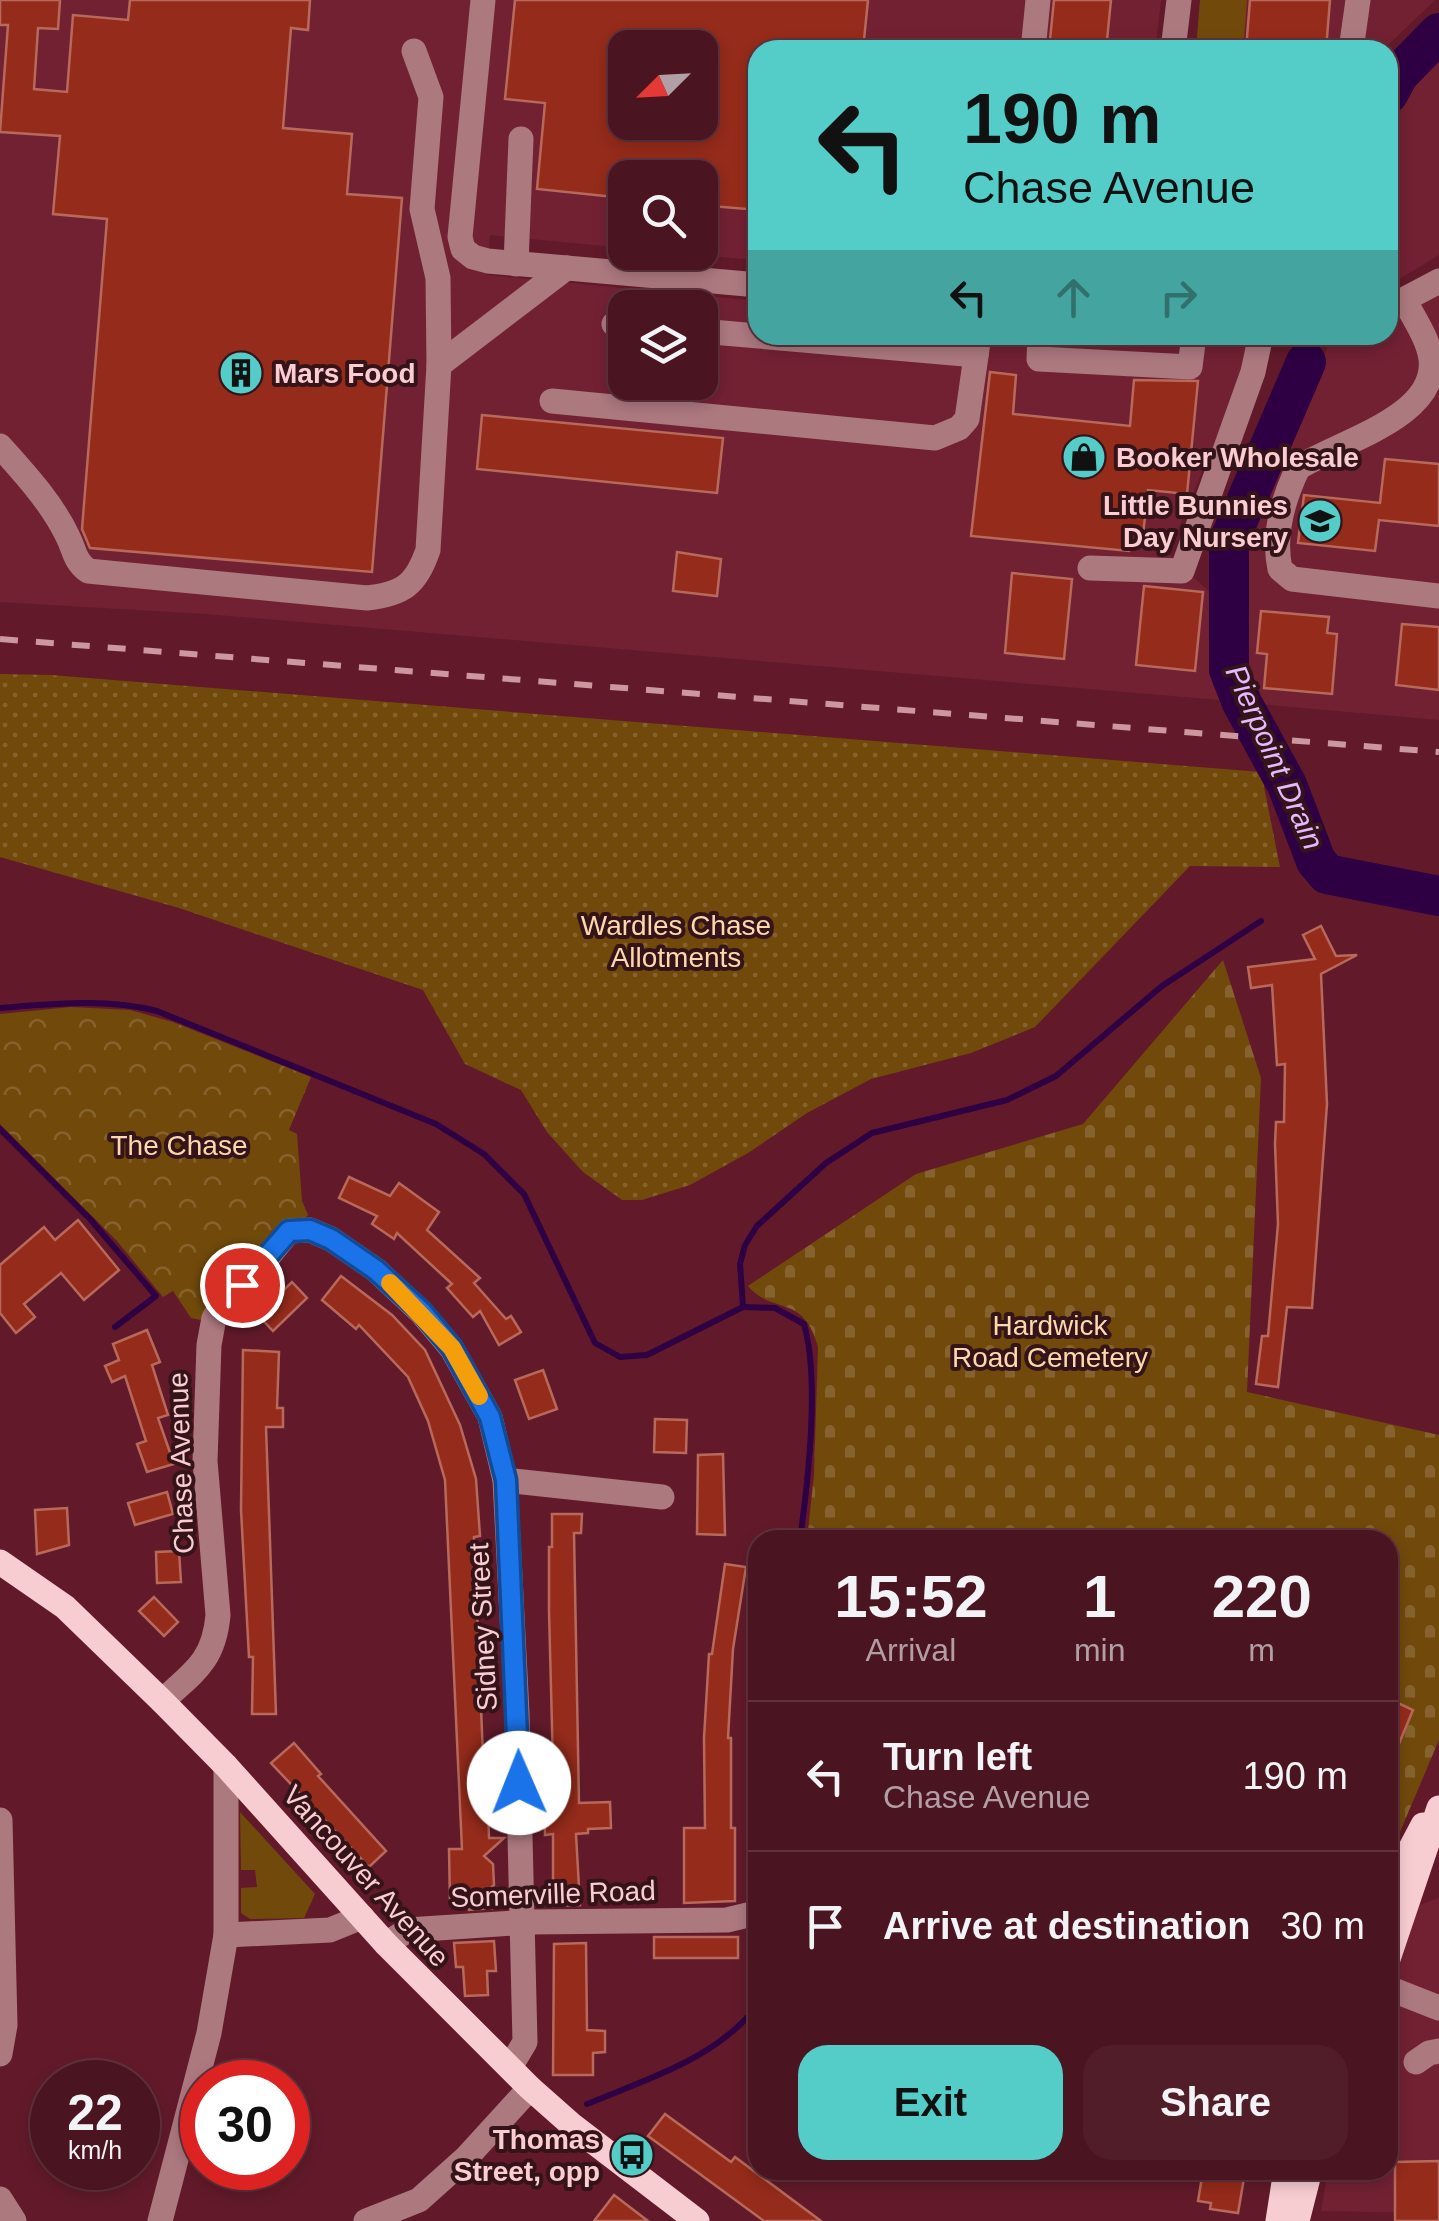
<!DOCTYPE html>
<html lang="en">
<head>
<meta charset="utf-8">
<style>
	:root { --surface:#4a1420; --page:#511d29; --text:#f1f3f6; --muted:#b29ea5; --line:#61333e; --accent:#54cdc9 }
	body { margin:0; font-family:Helvetica,sans-serif; background:var(--page); color:var(--text); height:100vh; display:flex; flex-direction:column; font-size:38px; white-space:nowrap }
	* { box-sizing:border-box; margin:0 }
	p { font-size:32px; color:var(--muted) }
	.icon { flex:none; width:55px; height:55px; fill:none; stroke:currentColor; stroke-width:2; stroke-linecap:round; stroke-linejoin:round }
	.map { position:relative; flex:1; overflow:hidden }
	.sheet { position:absolute; left:748px; top:1530px; width:650px; height:650px; display:flex; flex-direction:column; background:var(--surface); border-radius:30px; box-shadow:0 5px 15px #0003,0 0 0 2px var(--line) }
	.sheet>* { flex:none }
	.banner { position:absolute; left:748px; top:40px; width:650px; height:305px; border-radius:30px; box-shadow:0 5px 15px #0003,0 0 0 2px var(--line); background:#54cdc9; color:#111; overflow:hidden }
	.needle { width:65px; rotate:246deg }
	.buttons { position:absolute; left:608px; top:30px; display:grid; gap:20px }
	.buttons a { display:grid; place-items:center; width:110px; height:110px; border-radius:20px; background:var(--surface); box-shadow:0 5px 15px #0003,0 0 0 2px var(--line); font-size:50px }
	.speed { position:absolute; left:30px; top:2060px; display:flex; gap:20px; font-size:50px; font-weight:700; text-align:center }
	.speed>* { display:grid; place-content:center; width:130px; height:130px; border-radius:50%; background:var(--surface); box-shadow:0 5px 15px #0003,0 0 0 2px var(--line); line-height:1 }
	.speed small { font-size:25px; font-weight:400 }
	.speed .limit { border:15px solid #d22; background:#fff; color:#111 }
	.pin { position:absolute; display:grid; place-items:center; width:85px; height:85px; color:#fff; margin:-42px; border:5px solid #fff; border-radius:50%; box-shadow:0 2px 10px #0007 }
	.me { position:absolute; width:110px; margin:-55px; rotate:359deg; stroke-linejoin:round; filter:drop-shadow(0 0 8px #0008) }
	.turn { display:flex; align-items:center; gap:35px; height:210px; padding:0 50px; font-size:45px }
	.turn .icon { width:130px; height:130px; stroke-width:2.5 }
	.turn b { display:block; font-size:70px; line-height:85px }
	.lanes { display:flex; align-items:center; height:95px; padding:0 50px; background:#0003; justify-content:center; gap:50px; direction:ltr }
	.lanes .off { opacity:.35 }
	.eta { display:flex; justify-content:space-evenly; align-items:center; height:170px; text-align:center }
	.eta b { font-size:60px; font-weight:700; line-height:70px }
	.action { display:flex; gap:20px; margin-top:auto; padding:20px 50px }
	.action a { flex:1; height:115px; border-radius:30px; background:var(--accent); color:#111; font-size:40px; font-weight:700; line-height:115px; text-align:center }
	.action a+a { background:var(--page); color:var(--text) }
	ul { padding:0; list-style:none }
	li { display:flex; align-items:center; gap:30px; height:150px; padding:0 50px; border-top:2px solid var(--line) }
	li div { flex:1 }
	li b { display:block; font-size:38px }
	li em { font-style:normal }
	.map>svg:first-child { display:block }
</style>
</head>
<body>
<div class="map">
<svg width="1439" height="2221" viewBox="0 0 1439 2221">
	<defs>
		<pattern id="cemetery-stones" width="16" height="16" patternUnits="userSpaceOnUse" patternTransform="scale(2.5)"><rect width="16" height="16" fill="#71490b"/><path d="M2 7V4a2 2 0 0 1 4 0v3zM10 15v-3a2 2 0 0 1 4 0v3z" fill="#86622e"/></pattern>
		<pattern id="park-crowns" width="20" height="18" patternUnits="userSpaceOnUse" patternTransform="scale(2.5)"><rect width="20" height="18" fill="#71490b"/><path d="M2 6a3 3 0 1 1 6 0M12 15a3 3 0 1 1 6 0" fill="none" stroke="#86622e"/></pattern>
		<pattern id="garden-dots" width="8" height="8" patternUnits="userSpaceOnUse" patternTransform="scale(2.5)"><rect width="8" height="8" fill="#71490b"/><path d="M2 2h.1M6 6h.1" fill="none" stroke="#86622e" stroke-width="1.8" stroke-linecap="round"/></pattern>
	</defs>
	<rect width="100%" height="100%" fill="#621a2a"/>
	<!-- built -->
	<g fill="#722133" fill-rule="evenodd">
		<path d="M 0,0 L 1161,0 L 1155,50 L 758,50 L 757,260 L 673,253 L 700,252 L 700,178 L 625,178 L 625,248 L 490,235 L 487,275 L 757,301 L 758,335 L 1119,335 L 1244,347 L 1251,335 L 1247,363 L 1168,554 L 1214,596 L 1220,700 L 206,614 L 0,602 ZM 625,48 L 700,48 L 700,122 L 625,122 ZM 625,308 L 700,308 L 700,382 L 625,382 Z"/>
		<polygon points="1200,0 1435,0 1383,50 1196,50"/>
		<polygon points="1439,52 1439,255 1388,286 1388,150 1406,85"/>
		<polygon points="1439,291 1439,720 1249,703 1240,677 1234,585 1239,552 1333,335 1388,335 1388,318"/>
		<polygon points="1439,1898 1439,2213 1321,2211 1328,2170 1388,2170 1388,1994 1417,1906"/>
	</g>
	<!-- grass -->
	<g fill="#71490b">
		<polygon points="1200,0 1247,0 1243,50 1196,50"/>
		<polygon points="240,1812 315,1894 304,1918 250,1919 241,1913 241,1888 257,1887 255,1870 241,1870"/>
	</g>
	<!-- cemetery -->
	<path fill="url(#cemetery-stones)" d="M 1223,960 L 1261,1078 L 1247,1392 L 1439,1435 L 1439,1740 L 1388,1860 L 1388,1540 L 807,1540 L 814,1475 L 818,1347 C 804,1293 772,1315 748,1286 L 916,1174 L 1083,1124 Z"/>
	<!-- park -->
	<polygon fill="url(#park-crowns)" points="71,1007 130,1010 173,1022 311,1077 289,1130 297,1134 302,1201 308,1215 206,1321 191,1318 173,1291 163,1297 117,1241 0,1124 0,1014"/>
	<!-- garden -->
	<polygon fill="url(#garden-dots)" points="0,674 51,675 1261,772 1280,867 1190,866 1035,1027 971,1053 871,1079 807,1113 748,1153 690,1185 642,1200 622,1200 583,1172 547,1132 521,1090 465,1064 423,990 179,908 0,857"/>
	<g fill="none" stroke-linecap="round" stroke-linejoin="round">
		<!-- stream -->
		<g stroke="#2e0043" stroke-width="6">
			<path d="M 0,1008 C 53,1004 105,998 157,1011 L 436,1124 L 484,1154 L 524,1194 L 595,1343 L 620,1357 L 647,1355 L 743,1307 L 740,1264 L 745,1245 L 757,1226 L 826,1163 L 872,1133 L 1007,1100 L 1056,1076 L 1162,986 L 1261,921"/>
			<polyline points="0,1129 90,1219 156,1296 115,1327"/>
			<path d="M 743,1307 L 775,1308 L 804,1324 C 820,1380 808,1481 800,1540"/>
			<path d="M 587,2104 C 647,2079 716,2059 758,2005"/>
		</g>
		<!-- river -->
		<g stroke="#2e0043" stroke-width="40">
			<polyline points="1388,94 1399,74 1439,33"/>
			<polyline points="1306,362 1229,541 1229,670 1242,703 1287,785 1316,861 1327,874 1439,896"/>
		</g>
	</g>
	<!-- building -->
	<g fill="#952b1b" stroke="#b8695b" stroke-width="2.5" fill-rule="evenodd">
		<polygon points="0,0 60,0 58,29 38,28 34,89 67,92 73,15 128,20 130,0 310,0 308,30 291,28 283,128 352,134 347,194 402,198 372,572 90,548 82,529 107,219 53,214 60,136 0,132 8,25 0,25"/>
		<path d="M 515,0 L 868,0 L 863,50 L 758,50 L 758,210 L 700,205 L 700,178 L 625,178 L 625,198 L 537,189 L 545,103 L 505,99 ZM 625,48 L 700,48 L 700,122 L 625,122 Z"/>
		<polygon points="1054,0 1111,0 1106,50 1049,50"/>
		<polygon points="1250,0 1330,0 1326,50 1246,50"/>
		<polygon points="990,372 1016,375 1013,414 1130,426 1134,380 1198,381 1187,494 1148,490 1143,535 1131,534 1129,551 971,536"/>
		<polygon points="482,415 723,438 717,493 477,469"/>
		<polygon points="1385,459 1439,464 1439,526 1379,520 1375,551 1298,543 1304,495 1380,503"/>
		<polygon points="677,552 721,559 717,596 673,591"/>
		<polygon points="1012,573 1072,579 1064,659 1005,653"/>
		<polygon points="1144,586 1203,592 1195,671 1136,665"/>
		<polygon points="1261,611 1329,617 1327,633 1337,634 1332,694 1264,688 1267,654 1257,653"/>
		<polygon points="1402,624 1439,627 1439,690 1396,685"/>
		<polygon points="1321,926 1336,956 1357,955 1321,974 1327,1104 1312,1308 1287,1307 1278,1387 1256,1384 1262,1336 1268,1336 1278,1224 1275,1144 1276,1122 1284,1122 1285,1064 1277,1065 1272,985 1251,988 1248,967 1315,959 1303,935"/>
		<polygon points="349,1177 390,1196 399,1183 439,1212 427,1230 480,1278 474,1283 506,1319 511,1316 521,1332 499,1345 480,1311 473,1317 447,1288 452,1284 397,1233 394,1239 372,1224 377,1216 339,1198"/>
		<polygon points="78,1220 119,1270 84,1300 61,1273 24,1304 35,1317 16,1333 0,1313 0,1265 44,1227 55,1240"/>
		<polygon points="341,1276 392,1315 425,1350 460,1425 476,1479 480,1536 474,1537 485,1805 488,1805 489,1838 504,1838 484,1856 493,1864 494,1885 486,1893 497,1903 493,1908 469,1910 469,1902 450,1902 449,1849 462,1849 445,1480 428,1421 408,1377 359,1325 356,1329 322,1300"/>
		<polygon points="292,1282 307,1298 273,1331 258,1315"/>
		<polygon points="147,1330 160,1362 152,1365 168,1415 158,1418 174,1464 147,1472 137,1444 146,1441 125,1376 112,1382 105,1366 119,1360 113,1344"/>
		<polygon points="243,1350 279,1352 277,1408 283,1408 283,1427 266,1427 276,1714 252,1714 253,1657 249,1657 241,1510"/>
		<polygon points="543,1370 557,1409 529,1419 515,1380"/>
		<polygon points="655,1419 687,1420 686,1453 654,1452"/>
		<polygon points="723,1454 725,1535 697,1534 698,1455"/>
		<polygon points="167,1492 173,1514 135,1525 128,1503"/>
		<polygon points="67,1508 69,1545 37,1554 35,1510"/>
		<polygon points="552,1514 582,1514 581,1533 574,1533 579,1803 610,1802 611,1828 588,1829 588,1833 576,1834 580,1905 553,1906 553,1834 545,1835 544,1804 554,1803 549,1611 549,1547 552,1547"/>
		<polygon points="179,1551 181,1582 157,1583 156,1552"/>
		<polygon points="725,1564 746,1567 733,1649 728,1738 731,1738 731,1828 735,1828 735,1901 684,1903 684,1828 705,1828 704,1738 709,1654 712,1654"/>
		<polygon points="154,1597 178,1622 164,1636 139,1611"/>
		<polygon points="1396,1702 1413,1710 1388,1770 1388,1721"/>
		<polygon points="294,1743 321,1774 318,1776 386,1851 369,1867 271,1763"/>
		<rect x="654" y="1937" width="84" height="21"/>
		<polygon points="494,1941 496,1971 487,1971 488,1995 465,1996 463,1967 456,1967 454,1943"/>
		<polygon points="586,1943 587,2030 605,2031 605,2052 593,2053 593,2075 553,2075 554,1944"/>
		<polygon points="665,2114 731,2162 735,2157 821,2221 764,2221 648,2136"/>
		<polygon points="1439,2161 1439,2221 1395,2221 1395,2162"/>
		<polygon points="1216,2173 1244,2178 1238,2213 1210,2209 1211,2203 1198,2201 1202,2177 1215,2179"/>
		<polygon points="614,2195 648,2221 594,2221"/>
	</g>
	<g fill="none" stroke-linecap="round" stroke-linejoin="round">
		<!-- minor -->
		<g stroke="#ac797f" stroke-width="25">
			<polyline points="483,0 460,237 463,249 473,257 488,261 758,285"/>
			<polyline points="1033,50 1038,0"/>
			<polyline points="1173,50 1179,0"/>
			<polyline points="1351,50 1358,0"/>
			<polyline points="414,51 431,97 422,209 438,278 439,365"/>
			<polyline points="516,264 521,139"/>
			<path d="M 1405,301 C 1414,319 1428,338 1431,359 C 1438,418 1337,442 1298,468 C 1283,499 1273,536 1280,569 L 1292,579 L 1439,596"/>
			<polyline points="1388,308 1439,281"/>
			<polyline points="614,324 625,325"/>
			<polyline points="700,331 976,355"/>
			<polyline points="1040,335 1039,359 1190,367 1194,335"/>
			<polyline points="552,401 935,438 959,428 967,419 979,335"/>
			<path d="M 0,446 C 25,474 52,503 68,537 C 75,551 74,560 88,571 L 367,598 C 403,594 416,585 428,550 L 439,365 L 566,268"/>
			<polyline points="1090,568 1182,571 1253,372 1261,335"/>
			<polyline points="505,1480 662,1497"/>
			<path d="M 162,1701 C 194,1672 214,1661 218,1615 L 205,1461 L 209,1345 L 214,1318 L 224,1301 L 259,1268 L 289,1231 L 310,1230 L 331,1239 L 376,1270 L 421,1312 L 452,1349 L 490,1417 L 505,1480 L 517,1713 L 525,2042 L 510,2067"/>
			<polyline points="0,1820 5,2025 0,2054"/>
			<polyline points="226,1935 330,1930 362,1917"/>
			<polyline points="386,1944 408,1930 530,1922 727,1920 752,1914 758,1910"/>
			<polyline points="1388,1988 1439,2008"/>
			<polyline points="1416,2062 1429,2053 1439,2051"/>
			<polyline points="0,2199 14,2221"/>
			<polyline points="160,2221 209,2033 226,1935 226,1766"/>
			<polyline points="366,2221 419,2200 467,2157 530,2088"/>
		</g>
		<!-- major -->
		<g stroke="#f8cdd1" stroke-width="25">
			<polyline points="0,1562 65,1607 162,1701 226,1766 386,1944 530,2088 573,2126 697,2221"/>
			<polyline points="1388,1891 1423,1825"/>
			<polyline points="1388,1959 1439,1808"/>
			<polyline points="1278,2221 1286,2170"/>
			<polyline points="1297,2221 1310,2170"/>
		</g>
		<!-- rail -->
		<polyline stroke="#cd979f" stroke-width="6" stroke-dasharray="18 18" stroke-linecap="butt" points="0,639 1439,752"/>
	</g>
	<g fill="none" stroke-linecap="round" stroke-linejoin="round">
		<defs>
			<polyline id="route" points="242,1285 289,1231 310,1230 331,1239 376,1270 422,1312 452,1348 490,1417 506,1480 519,1783"/>
		</defs>
		<!-- route casing -->
		<use href="#route" stroke="#114b97" stroke-width="25"/>
		<!-- route -->
		<use href="#route" stroke="#1a73e8" stroke-width="18"/>
		<!-- slow -->
		<polyline stroke="#f59e0b" stroke-width="18" points="390,1283 452,1348 479,1396"/>
	</g>
	<!-- icons -->
	<defs>
		<symbol id="building-disc" viewBox="-11 -11 22 22"><circle r="9.5" fill="#54cdc9" stroke="#341419"/><path d="M-4-6H4V6H1V3H-1V6H-4ZM-2.5-4.3h1.7v1.8h-1.7ZM.8-4.3h1.7v1.8H.8ZM-2.5-1h1.7V.8h-1.7ZM.8-1h1.7V.8H.8Z" fill="#111"/></symbol>
		<symbol id="shop-disc" viewBox="-11 -11 22 22"><circle r="9.5" fill="#54cdc9" stroke="#341419"/><path d="M-5-2.5h2.3a2.7 3.5 0 0 1 5.4 0H5L5.5 6h-11ZM-1.5-2.5h3a1.5 2.3 0 0 0-3 0Z" fill="#111"/></symbol>
		<symbol id="school-disc" viewBox="-11 -11 22 22"><circle r="9.5" fill="#54cdc9" stroke="#341419"/><path d="M0-5L7-2L0 1L-7-2ZM-4 1L0 2.5L4 1V4Q0 6-4 4Z" fill="#111"/></symbol>
		<symbol id="bus-disc" viewBox="-11 -11 22 22"><circle r="9.5" fill="#54cdc9" stroke="#341419"/><path d="M-5-6H5V4H4V6H2V4H-2V6H-4V4H-5ZM-3.5-4V0h7V-4ZM-3.5 1.2v1.5H-2V1.2ZM2 1.2v1.5H3.5V1.2Z" fill="#111"/></symbol>
	</defs>
	<g fill-rule="evenodd">
		<use href="#building-disc" x="216" y="348" width="50" height="50"/>
		<use href="#shop-disc" x="1059" y="432" width="50" height="50"/>
		<use href="#school-disc" x="1295" y="496" width="50" height="50"/>
		<use href="#bus-disc" x="607" y="2130" width="50" height="50"/>
	</g>
	<g text-anchor="middle" dominant-baseline="central" stroke-width="8" stroke-linejoin="round" paint-order="stroke">
		<!-- poi labels -->
		<g font-size="28" font-weight="bold" fill="#fbcdd1" stroke="#341419" text-anchor="start">
			<text x="274" y="373">Mars Food</text>
			<text x="1116" y="457">Booker Wholesale</text>
			<text x="1288" y="505" text-anchor="end">Little Bunnies<tspan x="1288" dy="32">Day Nursery</tspan></text>
			<text x="600" y="2139" text-anchor="end">Thomas<tspan x="600" dy="32">Street, opp</tspan></text>
		</g>
		<!-- park labels -->
		<g font-size="28" fill="#fdd8ad" stroke="#341419">
			<text x="676" y="925">Wardles Chase<tspan x="676" dy="32">Allotments</tspan></text>
			<text x="179" y="1145">The Chase</text>
			<text x="1050" y="1325">Hardwick<tspan x="1050" dy="32">Road Cemetery</tspan></text>
		</g>
		<!-- street labels -->
		<g font-size="28" fill="#fbcdd1" stroke="#341419">
			<text transform="translate(181 1463) rotate(-92)">Chase Avenue</text>
			<text transform="translate(483 1627) rotate(-93)">Sidney Street</text>
			<text transform="translate(366 1876) rotate(48)">Vancouver Avenue</text>
			<text transform="translate(553 1894) rotate(-2)">Somerville Road</text>
		</g>
		<!-- water labels -->
		<g font-size="30" font-style="italic" fill="#e3b9ff" stroke="#341419">
			<text transform="translate(1275 757) rotate(66)">Pierpoint Drain</text>
		</g>
	</g>
</svg>
<div class="buttons">
<a><svg class="needle" viewBox="-14 -14 28 28"><path d="M0-13l5 13h-10z" fill="#e53935"/><path d="M0 13l5-13h-10z" fill="#b29ea5"/></svg></a>
<a><svg class="icon" aria-label="search" viewBox="0 0 24 24"><circle cx="10" cy="10" r="6"/><path d="M15 15l6 6"/></svg></a>
<a><svg class="icon" aria-label="layers" viewBox="0 0 24 24"><path d="M12 4l9 5-9 5-9-5zM3 14l9 5 9-5"/></svg></a>
</div>
<div class="speed"><div>22<small>km/h</small></div><div class="limit">30</div></div>
<div class="pin" style="left:242px;top:1285px;background:#d93025"><svg class="icon" aria-label="arrive" viewBox="0 0 24 24"><path d="M6 21V4h12l-3 4 3 4H6"/></svg></div>
<svg class="me" style="left:519px;top:1783px" viewBox="-20 -20 40 40"><circle r="19" fill="#fff"/><path d="M0-13L10 11 0 6-10 11z" fill="#1a73e8"/></svg>
<div class="banner">
<div class="turn"><svg class="icon" aria-label="left" viewBox="0 0 24 24"><path d="M17 20v-9H6M10 6l-5 5 5 5"/></svg><div><b>190 m</b>Chase Avenue</div></div>
<div class="lanes"><svg class="icon" aria-label="left" viewBox="0 0 24 24"><path d="M17 20v-9H6M10 6l-5 5 5 5"/></svg><svg class="icon off" aria-label="ahead" viewBox="0 0 24 24"><path d="M12 20V5M6 11l6-6 6 6"/></svg><svg class="icon off" aria-label="right" viewBox="0 0 24 24"><path d="M7 20v-9h11M14 6l5 5-5 5"/></svg></div>
</div>
<section class="sheet">
<div class="eta">
<div><b>15:52</b><p>Arrival</p></div>
<div><b>1</b><p>min</p></div>
<div><b>220</b><p>m</p></div>
</div>
<ul>
<li><svg class="icon" aria-label="left" viewBox="0 0 24 24"><path d="M17 20v-9H6M10 6l-5 5 5 5"/></svg><div><b>Turn left</b><p>Chase Avenue</p></div><em>190 m</em></li>
<li><svg class="icon" aria-label="arrive" viewBox="0 0 24 24"><path d="M6 21V4h12l-3 4 3 4H6"/></svg><div><b>Arrive at destination</b></div><em>30 m</em></li>
</ul>
<div class="action"><a>Exit</a><a>Share</a></div>
</section>
</div>
</body>
</html>
